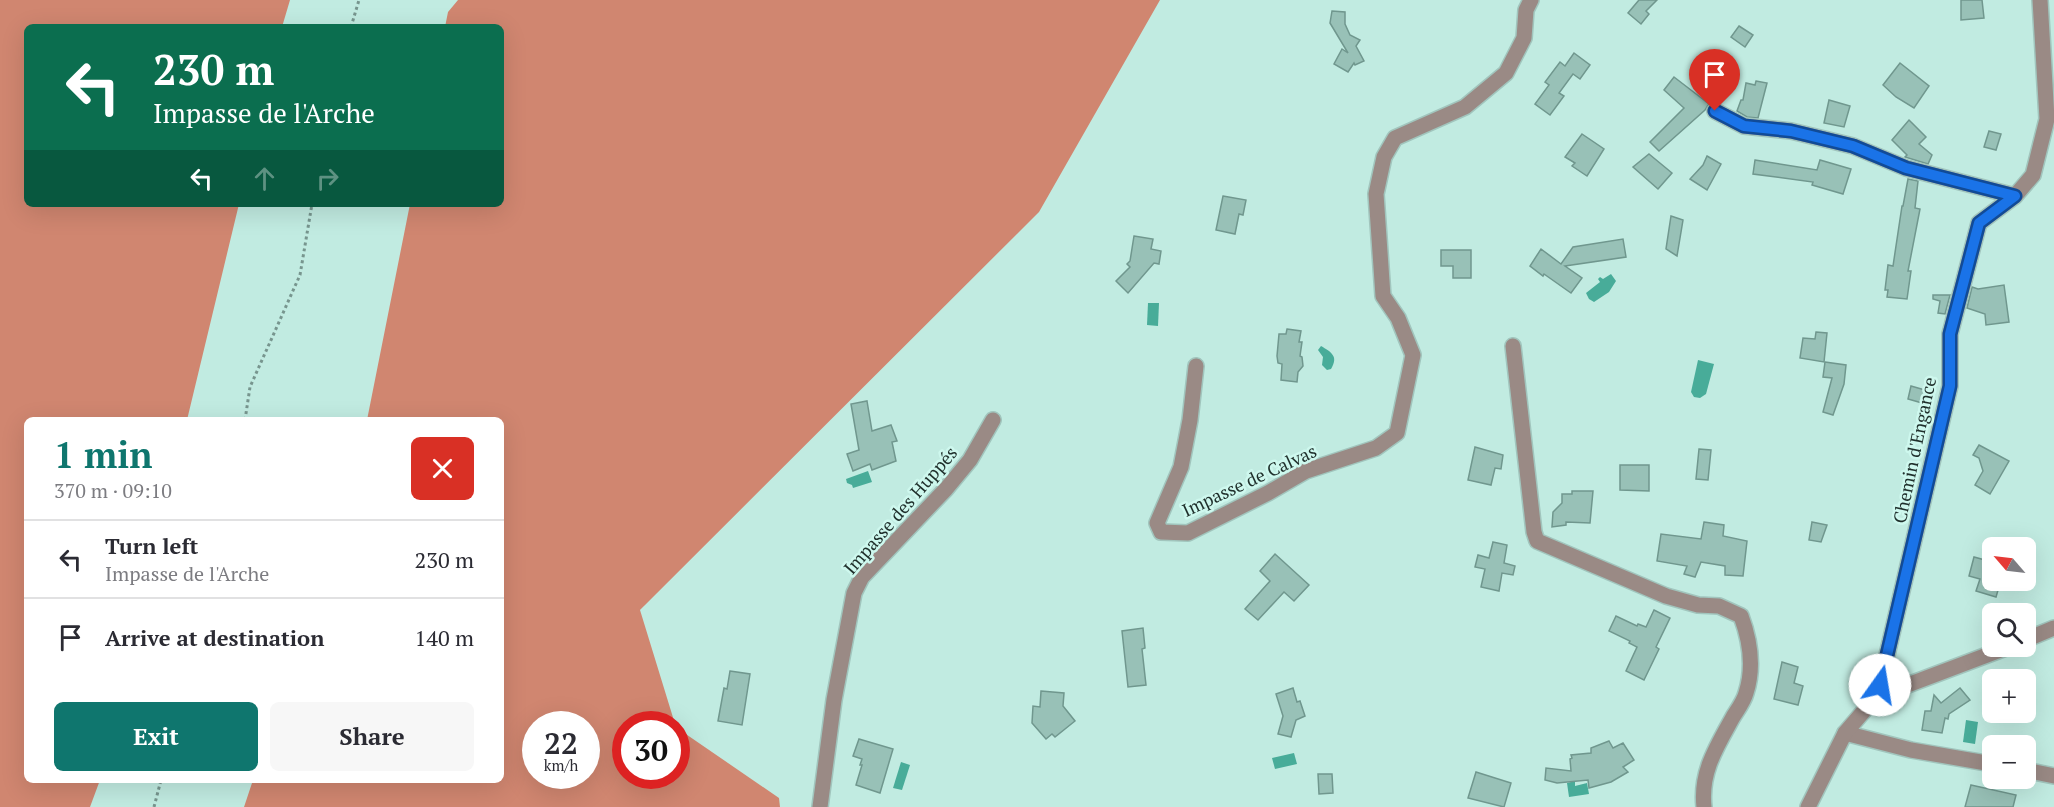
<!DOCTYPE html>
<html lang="en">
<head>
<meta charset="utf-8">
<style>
	:root { --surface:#fff; --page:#f7f7f7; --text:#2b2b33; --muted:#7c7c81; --line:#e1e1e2; --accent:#0f766e }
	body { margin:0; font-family:"PT Serif",serif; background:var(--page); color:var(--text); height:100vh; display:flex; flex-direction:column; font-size:22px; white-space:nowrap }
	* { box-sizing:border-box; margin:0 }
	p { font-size:20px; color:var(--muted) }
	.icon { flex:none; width:33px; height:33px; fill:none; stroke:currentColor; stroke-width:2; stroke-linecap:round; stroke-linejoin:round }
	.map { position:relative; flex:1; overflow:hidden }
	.sheet { position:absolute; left:24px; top:417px; width:480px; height:366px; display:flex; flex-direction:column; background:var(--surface); border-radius:9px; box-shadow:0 6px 24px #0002 }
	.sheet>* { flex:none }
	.top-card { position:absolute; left:24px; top:24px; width:480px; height:183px; border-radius:9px; box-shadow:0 6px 24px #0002; background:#0b6e4f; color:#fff; overflow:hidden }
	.needle { width:39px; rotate:298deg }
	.buttons { position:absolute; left:1982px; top:537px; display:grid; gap:12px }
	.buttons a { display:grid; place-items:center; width:54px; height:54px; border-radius:9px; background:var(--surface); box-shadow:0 6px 24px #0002; font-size:30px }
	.speed { position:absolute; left:522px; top:711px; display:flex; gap:12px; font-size:30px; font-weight:700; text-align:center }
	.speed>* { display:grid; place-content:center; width:78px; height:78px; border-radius:50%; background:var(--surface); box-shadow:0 6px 24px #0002; line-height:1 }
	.speed small { font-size:15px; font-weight:400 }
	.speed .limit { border:9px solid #d22; background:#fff; color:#111 }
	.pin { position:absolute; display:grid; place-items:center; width:51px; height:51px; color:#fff; margin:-62px -26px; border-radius:50% 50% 50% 0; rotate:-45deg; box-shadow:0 0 6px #0007 }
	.pin .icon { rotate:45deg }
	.me { position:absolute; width:66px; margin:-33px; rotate:13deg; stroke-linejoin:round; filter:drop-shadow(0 0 4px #0008) }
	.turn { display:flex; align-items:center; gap:21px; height:126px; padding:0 30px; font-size:27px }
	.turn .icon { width:78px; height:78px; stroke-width:2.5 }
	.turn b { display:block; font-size:42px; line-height:51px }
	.lanes { display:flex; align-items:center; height:57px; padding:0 30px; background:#0003; justify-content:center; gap:30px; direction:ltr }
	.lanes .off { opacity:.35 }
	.round { display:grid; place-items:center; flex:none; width:63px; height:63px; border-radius:9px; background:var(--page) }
	.overview { display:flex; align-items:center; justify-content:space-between; height:102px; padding:0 30px }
	h1 { font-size:36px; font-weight:800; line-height:45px; color:var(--accent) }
	.primary-button { display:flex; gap:12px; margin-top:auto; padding:12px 30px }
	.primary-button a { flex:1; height:69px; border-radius:9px; background:var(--accent); color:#fff; font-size:24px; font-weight:800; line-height:69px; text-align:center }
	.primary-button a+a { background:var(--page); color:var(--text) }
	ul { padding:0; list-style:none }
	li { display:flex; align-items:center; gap:18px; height:78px; padding:0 30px; border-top:2px solid var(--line) }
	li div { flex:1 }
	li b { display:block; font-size:22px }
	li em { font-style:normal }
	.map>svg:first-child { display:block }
</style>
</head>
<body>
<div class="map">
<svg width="2054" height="807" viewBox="0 0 2054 807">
	<rect width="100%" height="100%" fill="#c1ebe1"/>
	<!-- forest -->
	<g fill="#d08670" fill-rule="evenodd">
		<polygon points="0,0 290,0 282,27 27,27 27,204 239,204 187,420 27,420 27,780 100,780 90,807 0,807"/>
		<path d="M 458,0 L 1160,0 L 1039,212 L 640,610 L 675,724 L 626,724 L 626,776 L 676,776 L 677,728 L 779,798 L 780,807 L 244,807 L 253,780 L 501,780 L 501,420 L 367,420 L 410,204 L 501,204 L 501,27 L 445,27 L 448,12 ZM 536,724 L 586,724 L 586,776 L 536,776 Z"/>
	</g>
	<!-- water -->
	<g fill="#48ac99">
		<polygon points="1611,274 1616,281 1609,292 1594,302 1589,299 1586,293 1600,282 1598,279 1600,277 1603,279"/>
		<polygon points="1148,303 1159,303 1158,326 1147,325"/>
		<path d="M 1321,346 C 1331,352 1339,356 1331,369 L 1327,370 L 1322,365 L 1323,357 L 1318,350 Z"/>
		<polygon points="1698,360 1714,364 1706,394 1700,398 1694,397 1691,392"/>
		<polygon points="868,471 872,482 853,488 852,485 847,483 846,479"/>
		<polygon points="1966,720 1978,722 1975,744 1963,742"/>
		<polygon points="1294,753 1297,764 1275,769 1272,758"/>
		<polygon points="901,762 910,765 902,790 893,788"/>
		<polygon points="1575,781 1575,786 1587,783 1589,794 1569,797 1567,783"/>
	</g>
	<!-- building -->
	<g fill="#98c1b7" stroke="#70978e" stroke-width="1.5">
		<polygon points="1639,0 1657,0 1646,11 1649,14 1641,24 1628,13"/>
		<polygon points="1961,0 1982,0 1984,18 1961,20"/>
		<polygon points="1332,11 1345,12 1345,24 1350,35 1360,40 1356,46 1364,61 1355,65 1354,63 1348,72 1334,64 1342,49 1348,53 1330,23"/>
		<polygon points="1739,26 1753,35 1745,47 1731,37"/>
		<polygon points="1574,53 1590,65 1580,79 1573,74 1559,93 1564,96 1550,115 1535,104 1549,85 1545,82 1560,62 1565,66"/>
		<polygon points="1900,63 1929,86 1914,108 1896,97 1883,85"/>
		<polygon points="1674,77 1709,104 1705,110 1659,151 1650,142 1684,108 1664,90"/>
		<polygon points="1756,81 1767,83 1758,118 1747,117 1737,111 1741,100 1743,100 1746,83 1755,85"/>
		<polygon points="1829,100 1850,106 1844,127 1824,123"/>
		<polygon points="1909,120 1926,137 1919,144 1932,155 1928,164 1905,157 1907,155 1892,140"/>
		<polygon points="1989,131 2001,134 1996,150 1984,147"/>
		<polygon points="1582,134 1604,149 1587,176 1572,166 1575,163 1565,157"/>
		<polygon points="1649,154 1672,173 1658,189 1633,167"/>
		<polygon points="1707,156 1721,164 1707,190 1690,179 1703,165"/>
		<polygon points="1755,160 1817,170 1820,160 1851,169 1843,194 1812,185 1813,182 1753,174"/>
		<polygon points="1908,179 1918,181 1915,208 1920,209 1908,271 1911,271 1907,299 1887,297 1888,290 1885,290 1888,265 1893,266 1902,206 1903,206"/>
		<polygon points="1223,196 1246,200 1243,215 1239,214 1235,234 1216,230"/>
		<polygon points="1671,216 1683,220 1677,256 1666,249"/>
		<polygon points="1134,236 1153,239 1151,249 1161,251 1159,264 1154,263 1128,293 1116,281 1130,267 1127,264 1130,261"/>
		<polygon points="1623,239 1626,257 1565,266 1582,278 1571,293 1544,274 1543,276 1530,266 1541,249 1561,264 1573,247"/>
		<polygon points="1441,250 1471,250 1471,278 1453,278 1453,266 1441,266"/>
		<polygon points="2004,285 2009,322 1986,325 1985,314 1967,308 1972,287 1978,289"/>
		<polygon points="1933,295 1950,295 1945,314 1938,313 1940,301 1933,299"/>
		<polygon points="1287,329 1301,331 1299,342 1302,342 1300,356 1302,357 1303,366 1298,372 1297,382 1281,380 1282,364 1278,363 1277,356 1279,334 1286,334"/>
		<polygon points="1816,332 1827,333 1824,362 1800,358 1803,338 1815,339"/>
		<polygon points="1825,362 1846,365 1844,384 1833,415 1823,412 1832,378 1823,377"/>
		<polygon points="1911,386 1932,392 1929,405 1908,399"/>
		<polygon points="867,401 872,431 891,425 897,441 892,442 896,461 872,470 870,464 853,471 847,454 859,450 851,404"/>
		<polygon points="1979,445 2009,461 1990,494 1975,485 1983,471 1979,458 1973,455"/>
		<polygon points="1475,447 1503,455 1501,469 1495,468 1491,485 1468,480"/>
		<polygon points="1699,449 1711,450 1708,480 1696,479"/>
		<polygon points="1620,465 1649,465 1649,491 1620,490"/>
		<polygon points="1572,491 1593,491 1590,523 1566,522 1566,525 1552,527 1553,512 1562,503 1562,494 1572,494"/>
		<polygon points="1704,522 1724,525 1723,536 1747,541 1743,576 1725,575 1725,566 1701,562 1695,577 1684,574 1687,566 1657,561 1661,534 1701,539"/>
		<polygon points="1812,522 1827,525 1821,542 1809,540"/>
		<polygon points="1493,542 1507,545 1504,563 1515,566 1513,575 1502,573 1499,591 1481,587 1485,569 1475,567 1478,555 1489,558"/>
		<polygon points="1988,548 1992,549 1992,580 2001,580 1996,597 1976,591 1980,579 1969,576 1974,557 1985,560"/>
		<polygon points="1275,554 1309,585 1294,601 1284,592 1258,620 1245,609 1270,581 1260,571"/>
		<polygon points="1654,610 1670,618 1656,647 1659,649 1644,680 1626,671 1637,647 1629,643 1630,641 1609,631 1616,616 1637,626 1638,624 1646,627"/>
		<polygon points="1143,628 1145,648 1142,649 1146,685 1128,687 1122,631"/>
		<polygon points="1782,662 1798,667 1794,683 1803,686 1798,705 1774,699"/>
		<polygon points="730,671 750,674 742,725 718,721 724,688 727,689"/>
		<polygon points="1293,688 1297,702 1300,701 1305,716 1296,720 1291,737 1278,734 1283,716 1276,694"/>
		<polygon points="1960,688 1970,700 1949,714 1948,719 1945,718 1942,733 1922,730 1925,711 1931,711 1934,695 1941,703"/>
		<polygon points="1041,691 1064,693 1063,706 1075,721 1055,737 1052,734 1046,739 1032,723 1033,706 1040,707"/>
		<polygon points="859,739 893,749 880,793 856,785 862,765 860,765 862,759 853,756"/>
		<polygon points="1609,741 1613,748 1623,743 1634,760 1623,767 1628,772 1611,782 1589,788 1588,780 1557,783 1545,780 1546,768 1571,771 1570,759 1572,758 1571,755 1591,753 1591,748"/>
		<polygon points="1476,772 1511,783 1504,807 1468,798"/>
		<polygon points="1318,774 1332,774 1333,793 1319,794"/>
		<polygon points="1971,785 2016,795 2013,807 1965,807"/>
	</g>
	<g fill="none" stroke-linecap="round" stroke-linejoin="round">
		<defs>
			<g id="minor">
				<polyline points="1715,111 1744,126 1791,131 1853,146 1906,168 2015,196"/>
				<path d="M 1513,346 L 1534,532 L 1537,541 L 1666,596 L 1698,605 L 1719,606 L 1741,616 C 1750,640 1754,668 1746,693 C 1744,701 1738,709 1733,717 C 1717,746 1700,772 1704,807"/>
				<polyline points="1196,366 1190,420 1181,467 1157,523 1161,532 1188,533 1268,493 1306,471 1376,448 1397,433 1413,355 1398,318 1383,296 1376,194 1384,157 1395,138 1465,107 1506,73 1524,38 1526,10 1531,0"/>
				<polyline points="2025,640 2054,628"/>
				<polyline points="1880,685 1905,686 2011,646"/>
				<polyline points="1845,733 1911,750 1992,764"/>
				<polyline points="2025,770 2054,776"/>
				<polyline points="820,807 834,700 854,593 862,577 946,489 970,460 993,420"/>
				<polyline points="1808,807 1845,733 1863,712 1880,685 1950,386 1950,334 1979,223 2015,196 2033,175 2047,119 2040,0"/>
			</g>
		</defs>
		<!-- minor casing -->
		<use href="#minor" stroke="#a1c5bd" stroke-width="18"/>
		<!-- path -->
		<g stroke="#77958e" stroke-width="3" stroke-dasharray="3 3" stroke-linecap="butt">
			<polyline points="351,27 359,0"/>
			<polyline points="245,420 250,387 300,275 312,204"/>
			<polyline points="154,807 161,780"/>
		</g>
		<!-- minor -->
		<use href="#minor" stroke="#9a8a85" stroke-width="15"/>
	</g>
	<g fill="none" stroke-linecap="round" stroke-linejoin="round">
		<defs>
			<polyline id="route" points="1715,111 1744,126 1791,131 1853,146 1906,168 2015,196 1979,223 1950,334 1950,386 1880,685"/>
		</defs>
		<!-- route casing -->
		<use href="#route" stroke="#114b97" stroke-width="15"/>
		<!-- route -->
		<use href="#route" stroke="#1a73e8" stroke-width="10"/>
	</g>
	<g text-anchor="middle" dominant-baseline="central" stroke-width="5" stroke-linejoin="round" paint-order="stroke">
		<!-- street labels -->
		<g font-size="18" fill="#1f2f2b" stroke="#cef8ee">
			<text transform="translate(1914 450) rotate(-78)">Chemin d'Engance</text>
			<text transform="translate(1249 480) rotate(-25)">Impasse de Calvas</text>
			<text transform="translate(900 510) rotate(-49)">Impasse des Huppés</text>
		</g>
	</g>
</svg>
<div class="buttons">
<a><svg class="needle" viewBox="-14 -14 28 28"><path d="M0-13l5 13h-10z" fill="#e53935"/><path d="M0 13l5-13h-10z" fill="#7c7c81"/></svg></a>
<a><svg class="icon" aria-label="search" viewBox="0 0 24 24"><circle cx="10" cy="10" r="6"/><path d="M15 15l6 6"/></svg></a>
<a>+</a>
<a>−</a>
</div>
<div class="speed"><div>22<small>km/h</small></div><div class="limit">30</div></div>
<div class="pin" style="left:1715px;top:111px;background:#d93025"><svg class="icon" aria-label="arrive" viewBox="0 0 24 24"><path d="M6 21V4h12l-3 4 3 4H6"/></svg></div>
<svg class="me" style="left:1880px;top:685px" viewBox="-20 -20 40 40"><circle r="19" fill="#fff"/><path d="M0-13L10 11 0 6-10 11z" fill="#1a73e8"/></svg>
<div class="top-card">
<div class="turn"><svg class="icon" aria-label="left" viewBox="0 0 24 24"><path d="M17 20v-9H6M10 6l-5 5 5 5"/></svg><div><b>230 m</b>Impasse de l'Arche</div></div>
<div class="lanes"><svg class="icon" aria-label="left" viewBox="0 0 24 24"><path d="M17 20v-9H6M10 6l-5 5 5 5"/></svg><svg class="icon off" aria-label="ahead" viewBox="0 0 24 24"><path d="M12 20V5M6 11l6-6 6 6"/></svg><svg class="icon off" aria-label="right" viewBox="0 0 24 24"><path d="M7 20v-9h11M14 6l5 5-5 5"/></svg></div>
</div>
<section class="sheet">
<div class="overview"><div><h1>1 min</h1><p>370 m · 09:10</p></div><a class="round" style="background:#d93025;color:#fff"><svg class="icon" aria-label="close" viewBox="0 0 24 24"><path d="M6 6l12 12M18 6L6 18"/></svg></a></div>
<ul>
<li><svg class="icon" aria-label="left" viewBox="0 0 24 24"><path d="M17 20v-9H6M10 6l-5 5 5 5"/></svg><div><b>Turn left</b><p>Impasse de l'Arche</p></div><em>230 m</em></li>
<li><svg class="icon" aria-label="arrive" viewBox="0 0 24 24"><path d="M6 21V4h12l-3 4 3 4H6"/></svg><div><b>Arrive at destination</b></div><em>140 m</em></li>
</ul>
<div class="primary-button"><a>Exit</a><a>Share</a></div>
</section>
</div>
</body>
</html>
